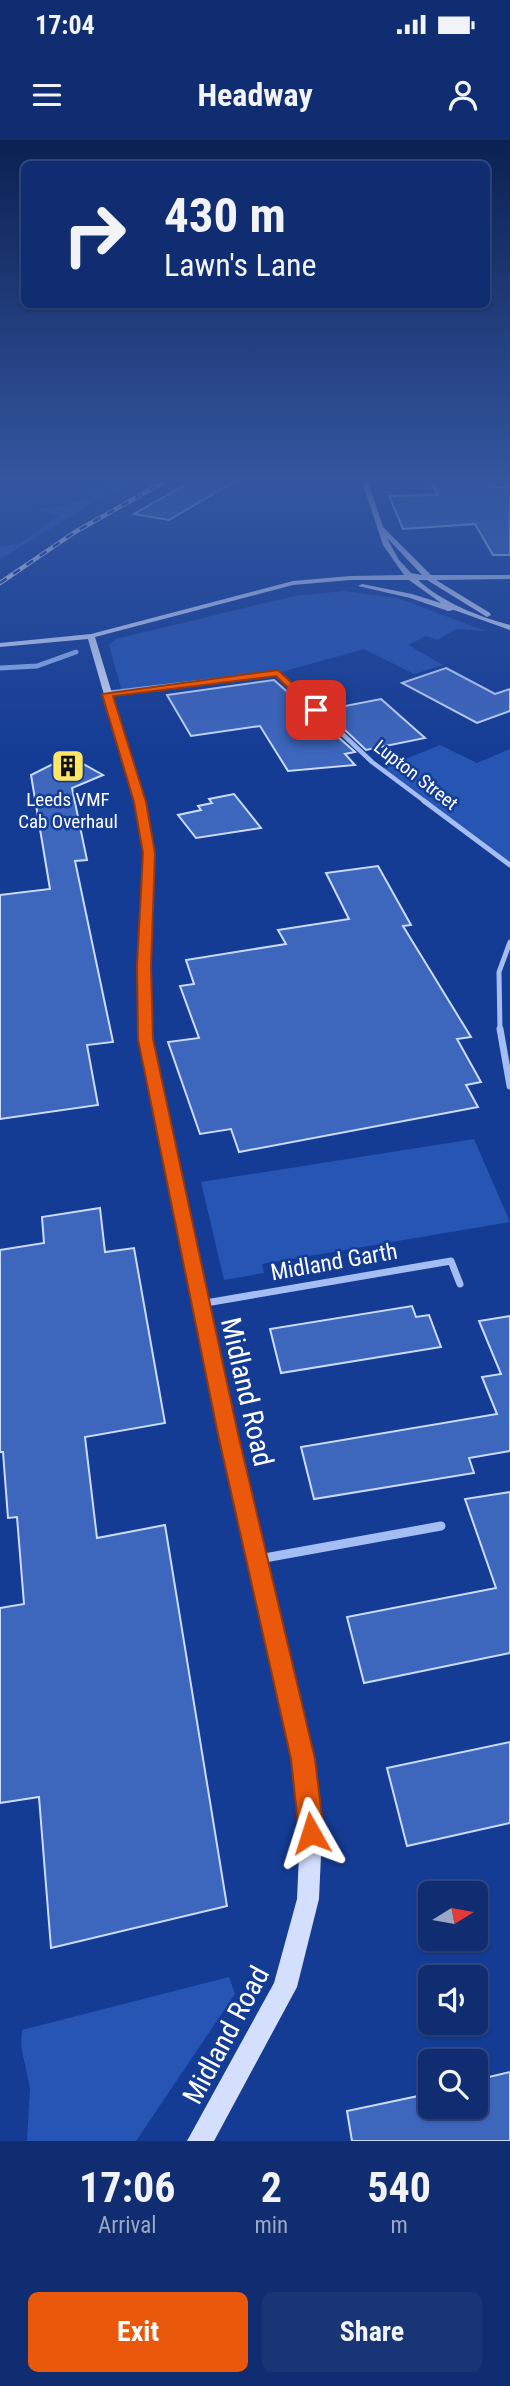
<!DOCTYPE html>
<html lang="en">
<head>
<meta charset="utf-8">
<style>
	:root { --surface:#0f2d70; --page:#183575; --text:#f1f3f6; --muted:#9ba8c3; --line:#2f4983; --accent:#ea580c }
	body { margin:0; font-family:"Roboto Condensed",sans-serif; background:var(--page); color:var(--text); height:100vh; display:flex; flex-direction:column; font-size:26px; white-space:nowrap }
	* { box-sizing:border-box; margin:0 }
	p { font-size:23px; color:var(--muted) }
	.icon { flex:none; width:38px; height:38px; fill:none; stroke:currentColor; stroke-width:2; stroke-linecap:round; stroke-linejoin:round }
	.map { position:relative; height:2001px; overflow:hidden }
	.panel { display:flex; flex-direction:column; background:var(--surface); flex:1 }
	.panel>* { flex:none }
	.banner { position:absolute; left:21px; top:21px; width:469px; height:147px; border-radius:10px; box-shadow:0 2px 5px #0004,0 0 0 2px var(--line); background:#0f2d70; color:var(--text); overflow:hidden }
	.needle { width:46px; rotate:79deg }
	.controls { position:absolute; left:418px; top:1741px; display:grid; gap:14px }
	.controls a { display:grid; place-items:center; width:70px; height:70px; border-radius:10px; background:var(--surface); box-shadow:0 2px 5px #0004,0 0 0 2px var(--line); font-size:35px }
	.pin { position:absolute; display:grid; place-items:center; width:60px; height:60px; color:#fff; margin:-30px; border-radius:14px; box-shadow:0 4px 10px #0006 }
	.me { position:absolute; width:77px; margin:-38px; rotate:354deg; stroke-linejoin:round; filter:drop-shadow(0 0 5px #0008) }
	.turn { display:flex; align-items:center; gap:24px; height:147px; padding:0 28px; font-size:32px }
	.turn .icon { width:91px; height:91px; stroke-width:2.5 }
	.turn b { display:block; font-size:49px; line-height:60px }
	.eta { display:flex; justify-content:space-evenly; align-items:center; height:119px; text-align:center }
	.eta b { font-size:42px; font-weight:700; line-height:49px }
	.cta { display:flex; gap:14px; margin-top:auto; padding:14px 28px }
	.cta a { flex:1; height:80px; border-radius:10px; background:var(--accent); color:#fff; font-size:28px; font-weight:700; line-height:80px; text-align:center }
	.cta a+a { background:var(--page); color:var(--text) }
	.status { display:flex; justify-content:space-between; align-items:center; height:49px; padding:0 35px; background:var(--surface); direction:ltr }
	.status svg { height:19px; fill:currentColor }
	header { display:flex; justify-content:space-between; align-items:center; height:91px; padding:0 28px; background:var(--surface); font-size:32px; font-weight:700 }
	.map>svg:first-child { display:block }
</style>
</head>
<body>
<div class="status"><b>17:04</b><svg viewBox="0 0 49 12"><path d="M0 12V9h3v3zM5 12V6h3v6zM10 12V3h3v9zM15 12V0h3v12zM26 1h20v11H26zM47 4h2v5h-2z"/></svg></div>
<header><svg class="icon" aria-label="menu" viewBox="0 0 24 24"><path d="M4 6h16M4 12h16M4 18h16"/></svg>Headway<svg class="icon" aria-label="person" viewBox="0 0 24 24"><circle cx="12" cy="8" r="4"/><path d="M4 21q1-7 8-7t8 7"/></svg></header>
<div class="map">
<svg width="510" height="2001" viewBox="0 0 510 2001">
	<rect width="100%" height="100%" fill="#143c95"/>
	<!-- green -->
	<g fill="#2655b4">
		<polygon points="121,338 142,338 96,361 0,419 0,406 19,404 60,375 30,369 65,366 91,357 87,350"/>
		<polygon points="344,451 397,458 486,491 456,489 437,500 426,496 408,505 443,525 414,534 364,509 278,533 122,552 109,505 116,499 295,456"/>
		<polygon points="440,605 477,623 510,609 510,725 381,629"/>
		<polygon points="474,999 510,1082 262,1124 264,1133 224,1140 201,1042"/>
		<polygon points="229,1837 235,1854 136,2001 27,2001 30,1948 21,1906 22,1890"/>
	</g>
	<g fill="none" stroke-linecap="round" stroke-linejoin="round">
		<!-- stream -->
		<polyline stroke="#96b6f5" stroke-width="5" points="0,528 37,526 76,512"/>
	</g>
	<!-- building -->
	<g fill="#3d66bd" stroke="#cbdbfd" stroke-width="2">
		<polygon points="197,338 240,338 169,380 134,374"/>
		<polygon points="429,338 483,338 489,347 510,347 510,415 493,415 475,384 403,389 389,356 438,355"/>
		<polygon points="446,528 495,554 510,549 510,571 477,583 402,543"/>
		<polygon points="274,540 355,612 345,614 355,625 288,631 260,586 191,596 167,555"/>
		<polygon points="381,559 425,598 366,610 324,570"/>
		<polygon points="69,616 103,635 72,648 87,720 75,721 113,902 87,905 98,965 0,979 0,755 50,749 31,635"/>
		<polygon points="234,654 261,688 196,698 178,675 201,670 198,666 212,663 209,659"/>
		<polygon points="378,726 411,785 403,786 471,897 457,899 481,942 466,945 478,967 239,1012 231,989 200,994 168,902 199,898 180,846 194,844 186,820 286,804 278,790 349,779 326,733"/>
		<polygon points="100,1068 105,1112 134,1108 165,1283 85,1297 97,1398 165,1385 227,1766 51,1808 39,1657 0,1663 0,1468 24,1464 17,1377 8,1378 3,1312 0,1312 0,1110 44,1103 42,1077"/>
		<polygon points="412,1166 416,1177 429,1175 441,1207 281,1233 270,1189"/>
		<polygon points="510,1176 510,1311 469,1318 474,1333 314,1359 301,1307 497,1274 482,1237 501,1234 479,1181"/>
		<polygon points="510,1352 510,1513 364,1543 347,1477 496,1448 465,1359"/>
		<polygon points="510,1602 510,1683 407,1706 387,1628"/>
		<polygon points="510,1932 510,2001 352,2001 347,1971 423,1955 426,1967 476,1967 476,1940"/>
	</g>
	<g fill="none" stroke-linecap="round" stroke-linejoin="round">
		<!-- street-far3 -->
		<polyline stroke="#a4bdf2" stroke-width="4.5" points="107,553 278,533 372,622 427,663"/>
		<!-- street-far2 -->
		<g stroke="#a4bdf2" stroke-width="5">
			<polyline points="424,661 510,725"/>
			<polyline points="500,891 499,832 510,802"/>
		</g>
		<!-- street-far1 -->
		<g stroke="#a4bdf2" stroke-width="7">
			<polyline points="500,889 510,946"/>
			<polyline points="200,1164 451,1121 460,1144"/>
		</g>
		<!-- street -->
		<polyline stroke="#a4bdf2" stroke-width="9" points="259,1419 441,1386"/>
		<!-- secondary -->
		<path fill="#d3dffc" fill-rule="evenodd" d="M 361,338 L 367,338 L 383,387 L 431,435 L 510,435 L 510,439 L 436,440 L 490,473 L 491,475 L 487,477 L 427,440 L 418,440 C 444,463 477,476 510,485 L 510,490 L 454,470 L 448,471 L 410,458 L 358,446 L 362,444 L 412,454 L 441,463 L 409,440 L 350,440 L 293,445 L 95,497 L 145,662 L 153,711 L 150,826 L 151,899 L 237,1294 L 314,1619 L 322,1693 L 319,1759 L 297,1847 L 214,2001 L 187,2001 L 274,1843 L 297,1759 L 300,1693 L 292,1619 L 219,1294 L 139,899 L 138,826 L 143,711 L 135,662 L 88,499 L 0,507 L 0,503 L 91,494 L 293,441 L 350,436 L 404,435 L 383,405 ZM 387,398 L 422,435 L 411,433 L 399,420 Z"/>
		<defs>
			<polyline id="rail" points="0,443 75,392 171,338"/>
		</defs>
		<!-- rail casing -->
		<use href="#rail" stroke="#fff" stroke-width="4.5"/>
		<!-- rail -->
		<use href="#rail" stroke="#143c95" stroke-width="2.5" stroke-dasharray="8" stroke-linecap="butt"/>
	</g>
	<!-- sky -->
	<linearGradient id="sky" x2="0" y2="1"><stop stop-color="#0b2152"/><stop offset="0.55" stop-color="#3456a0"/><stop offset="1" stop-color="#3456a0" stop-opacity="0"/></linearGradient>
	<rect width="510" height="618" fill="url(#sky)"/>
	<!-- route -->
	<polygon fill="#ea580c" stroke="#983908" stroke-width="2" points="278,530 319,568 319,572 312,572 276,536 113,556 146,662 155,713 151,826 153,899 238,1294 315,1619 324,1693 320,1702 311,1706 302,1702 299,1693 291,1619 218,1294 138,899 137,826 143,713 134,662 102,554"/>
	<!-- icons -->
	<defs>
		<symbol id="building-square" viewBox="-11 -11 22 22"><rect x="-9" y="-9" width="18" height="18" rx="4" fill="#ffe665" stroke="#143c95"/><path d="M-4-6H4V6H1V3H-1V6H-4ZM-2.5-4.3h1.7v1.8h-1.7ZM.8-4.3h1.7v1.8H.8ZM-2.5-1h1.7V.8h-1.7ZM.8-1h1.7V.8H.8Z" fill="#111"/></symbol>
	</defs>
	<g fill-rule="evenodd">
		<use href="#building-square" x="49" y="607" width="38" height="38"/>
	</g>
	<g text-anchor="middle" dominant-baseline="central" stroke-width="5" stroke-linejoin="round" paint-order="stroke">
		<!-- far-street labels -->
		<g font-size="19" fill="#fff" stroke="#143c95">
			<text transform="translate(416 635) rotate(38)">Lupton Street</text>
		</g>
		<!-- far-poi labels -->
		<g font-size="19" fill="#fff" stroke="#143c95">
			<text x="68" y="659">Leeds VMF<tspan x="68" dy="22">Cab Overhaul</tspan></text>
		</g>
		<!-- street labels -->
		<g font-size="23" fill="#fff" stroke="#143c95">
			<text transform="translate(334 1122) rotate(-10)">Midland Garth</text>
		</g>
		<!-- near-street labels -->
		<g font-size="28" fill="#fff" stroke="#143c95">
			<text transform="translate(247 1252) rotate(77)">Midland Road</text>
			<text transform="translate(226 1895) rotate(-62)">Midland Road</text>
		</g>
	</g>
</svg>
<div class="controls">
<a><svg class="needle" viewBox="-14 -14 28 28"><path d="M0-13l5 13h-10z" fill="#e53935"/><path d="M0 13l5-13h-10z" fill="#9ba8c3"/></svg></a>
<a><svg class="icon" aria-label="sound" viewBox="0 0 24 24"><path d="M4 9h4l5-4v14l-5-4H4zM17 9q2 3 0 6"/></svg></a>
<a><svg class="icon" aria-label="search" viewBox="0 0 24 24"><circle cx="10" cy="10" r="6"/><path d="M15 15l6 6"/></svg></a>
</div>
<div class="pin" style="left:316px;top:570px;background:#d93025"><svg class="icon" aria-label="arrive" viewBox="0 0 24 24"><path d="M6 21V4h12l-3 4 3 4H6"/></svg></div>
<svg class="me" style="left:311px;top:1693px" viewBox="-20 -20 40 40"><path d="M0-17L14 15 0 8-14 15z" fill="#ea580c" stroke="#fff" stroke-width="4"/></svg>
<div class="banner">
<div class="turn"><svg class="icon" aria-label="right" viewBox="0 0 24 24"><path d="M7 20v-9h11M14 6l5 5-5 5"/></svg><div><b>430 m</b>Lawn's Lane</div></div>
</div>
</div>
<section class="panel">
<div class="eta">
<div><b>17:06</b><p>Arrival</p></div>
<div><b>2</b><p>min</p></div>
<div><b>540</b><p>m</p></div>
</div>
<div class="cta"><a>Exit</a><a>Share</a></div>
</section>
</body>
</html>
